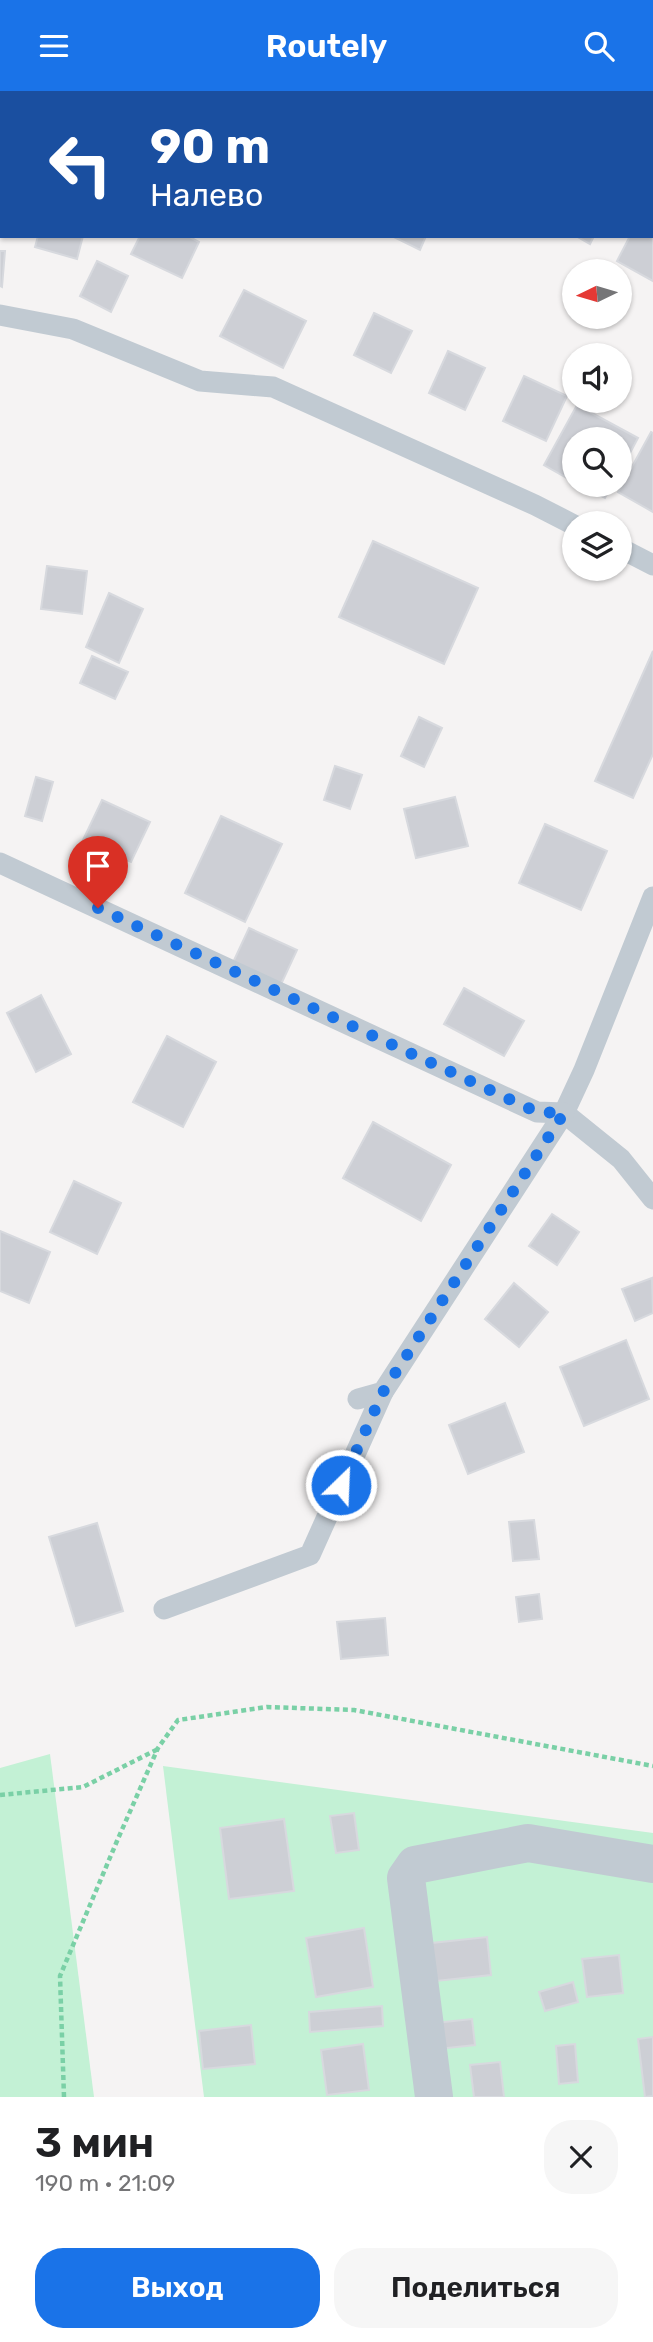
<!DOCTYPE html>
<html lang="ru">
<head>
<meta charset="utf-8">
<style>
	:root { --surface:#fff; --page:#f6f6f6; --text:#202124; --muted:#757577; --accent:#1a73e8 }
	body { margin:0; font-family:Rubik,sans-serif; background:var(--page); color:var(--text); height:100vh; display:flex; flex-direction:column; font-size:26px; white-space:nowrap }
	* { box-sizing:border-box; margin:0 }
	p { font-size:23px; color:var(--muted) }
	.icon { flex:none; width:38px; height:38px; fill:none; stroke:currentColor; stroke-width:2; stroke-linecap:round; stroke-linejoin:round }
	.map { position:relative; height:2006px; overflow:hidden }
	.sheet { display:flex; flex-direction:column; background:var(--surface); flex:1 }
	.sheet>* { flex:none }
	.banner { position:absolute; left:0px; top:0px; width:654px; height:147px; box-shadow:0 2px 5px #0004; background:#1a4fa0; color:#fff; overflow:hidden }
	.needle { width:46px; rotate:265deg }
	.tools { position:absolute; left:562px; top:168px; display:grid; gap:14px }
	.tools a { display:grid; place-items:center; width:70px; height:70px; border-radius:50%; background:var(--surface); box-shadow:0 2px 5px #0004; font-size:35px }
	.pin { position:absolute; display:grid; place-items:center; width:60px; height:60px; color:#fff; margin:-72px -30px; border-radius:50% 50% 50% 0; rotate:-45deg; box-shadow:0 0 7px #0007 }
	.pin .icon { rotate:45deg }
	.me { position:absolute; width:77px; margin:-38px; rotate:24deg; stroke-linejoin:round; filter:drop-shadow(0 0 5px #0008) }
	.turn { display:flex; align-items:center; gap:24px; height:147px; padding:0 35px; font-size:32px }
	.turn .icon { width:91px; height:91px; stroke-width:2.5 }
	.turn b { display:block; font-size:49px; line-height:60px }
	.round { display:grid; place-items:center; flex:none; width:74px; height:74px; border-radius:28px; background:var(--page) }
	.headline { display:flex; align-items:center; justify-content:space-between; height:119px; padding:0 35px }
	h1 { font-size:42px; font-weight:600; line-height:52px }
	.primary-button { display:flex; gap:14px; margin-top:auto; padding:14px 35px }
	.primary-button a { flex:1; height:80px; border-radius:28px; background:var(--accent); color:#fff; font-size:28px; font-weight:600; line-height:80px; text-align:center }
	.primary-button a+a { background:var(--page); color:var(--text) }
	header { display:flex; justify-content:space-between; align-items:center; height:91px; padding:0 35px; background:var(--accent); color:#fff; font-size:32px; font-weight:600 }
	.map>svg:first-child { display:block }
</style>
</head>
<body>
<header><svg class="icon" aria-label="menu" viewBox="0 0 24 24"><path d="M4 6h16M4 12h16M4 18h16"/></svg>Routely<svg class="icon" aria-label="search" viewBox="0 0 24 24"><circle cx="10" cy="10" r="6"/><path d="M15 15l6 6"/></svg></header>
<div class="map">
<svg width="653" height="2006" viewBox="0 0 653 2006">
	<rect width="100%" height="100%" fill="#f5f3f3"/>
	<!-- green -->
	<g fill="#c3f1d5">
		<polygon points="50,1663 94,2006 0,2006 0,1677"/>
		<polygon points="163,1675 653,1742 653,2006 204,2006"/>
	</g>
	<!-- building -->
	<g fill="#cdcfd5" stroke="#d7d9de" stroke-width="2">
		<polygon points="0,45 2,45 2,104 0,103"/>
		<polygon points="653,135 653,190 617,170 630,145 653,145"/>
		<polygon points="38,145 83,145 77,168 35,156"/>
		<polygon points="140,145 188,145 199,151 182,187 131,163"/>
		<polygon points="392,145 426,145 420,159"/>
		<polygon points="576,145 594,145 590,153"/>
		<polygon points="0,160 5,160 2,196 0,195"/>
		<polygon points="97,170 128,185 111,221 80,205"/>
		<polygon points="244,199 306,230 283,277 220,245"/>
		<polygon points="374,222 412,240 391,282 354,264"/>
		<polygon points="448,260 485,277 465,319 429,302"/>
		<polygon points="524,285 567,305 546,350 503,330"/>
		<polygon points="577,314 638,347 620,381 620,348 574,348 574,391 544,374"/>
		<polygon points="651,341 653,342 653,421 618,401"/>
		<polygon points="580,394 612,394 605,407"/>
		<polygon points="373,450 478,497 444,573 339,526"/>
		<polygon points="47,475 87,480 82,523 41,518"/>
		<polygon points="109,502 143,518 119,572 86,556"/>
		<polygon points="653,560 653,663 633,707 595,690"/>
		<polygon points="92,565 128,581 115,608 80,592"/>
		<polygon points="419,626 442,637 424,676 401,665"/>
		<polygon points="335,675 362,684 350,718 324,709"/>
		<polygon points="36,686 53,691 42,730 25,725"/>
		<polygon points="455,706 468,755 416,767 404,718"/>
		<polygon points="102,709 150,731 131,771 83,749"/>
		<polygon points="221,725 282,753 245,831 185,802"/>
		<polygon points="545,733 607,760 581,819 519,792"/>
		<polygon points="249,837 297,859 277,902 229,880"/>
		<polygon points="464,897 524,930 504,965 444,933"/>
		<polygon points="41,904 71,963 36,981 7,922"/>
		<polygon points="167,945 216,971 183,1036 133,1011"/>
		<polygon points="373,1031 451,1074 421,1130 343,1087"/>
		<polygon points="74,1090 121,1112 97,1163 50,1141"/>
		<polygon points="552,1123 579,1141 557,1174 529,1155"/>
		<polygon points="0,1140 50,1161 29,1212 0,1200"/>
		<polygon points="652,1187 653,1222 635,1230 622,1198"/>
		<polygon points="514,1192 548,1221 519,1256 485,1228"/>
		<polygon points="626,1249 649,1308 584,1335 560,1276"/>
		<polygon points="505,1312 524,1361 468,1383 449,1334"/>
		<polygon points="534,1429 539,1468 513,1470 509,1431"/>
		<polygon points="97,1432 123,1520 76,1535 49,1446"/>
		<polygon points="539,1503 542,1528 519,1531 516,1506"/>
		<polygon points="385,1527 388,1564 341,1568 337,1531"/>
		<polygon points="354,1722 359,1759 336,1762 330,1725"/>
		<polygon points="284,1728 294,1800 229,1808 220,1737"/>
		<polygon points="364,1837 373,1896 316,1906 306,1847"/>
		<polygon points="487,1846 491,1884 436,1890 432,1852"/>
		<polygon points="619,1864 623,1902 587,1906 582,1868"/>
		<polygon points="573,1891 578,1911 545,1920 539,1901"/>
		<polygon points="382,1915 383,1935 310,1941 309,1921"/>
		<polygon points="472,1928 475,1954 438,1958 435,1932"/>
		<polygon points="251,1934 255,1973 203,1978 199,1940"/>
		<polygon points="653,1946 653,2005 645,2006 638,1948"/>
		<polygon points="363,1953 369,1999 327,2004 321,1959"/>
		<polygon points="575,1953 578,1991 559,1993 556,1955"/>
		<polygon points="500,1971 504,2006 474,2006 470,1974"/>
	</g>
	<g fill="none" stroke-linecap="round" stroke-linejoin="round">
		<!-- path -->
		<g stroke="#7ad0a6" stroke-width="4.5" stroke-dasharray="5 3.5" stroke-linecap="butt">
			<polyline points="0,1704 83,1696 158,1658"/>
			<polyline points="64,2006 60,1885 117,1750 158,1657 178,1629 267,1616 354,1619 653,1675"/>
		</g>
		<!-- lane -->
		<g stroke="#c1cad2" stroke-width="21">
			<polyline points="618,0 621,2"/>
			<polyline points="653,17 653,18"/>
			<polyline points="0,224 73,238 200,290 273,296 535,414 574,434"/>
			<polyline points="620,457 653,474"/>
			<polyline points="0,772 537,1021 564,1022"/>
			<polyline points="653,806 584,979 564,1022 621,1068 653,1108"/>
			<polyline points="358,1308 383,1301 564,1022"/>
			<polyline points="164,1518 310,1464 383,1301"/>
		</g>
		<!-- street -->
		<polyline stroke="#c1cad2" stroke-width="38" points="434,2006 406,1787 415,1774 528,1752 653,1773"/>
	</g>
	<g fill="none" stroke-linecap="round" stroke-linejoin="round">
		<!-- route -->
		<polyline stroke="#1a73e8" stroke-width="12" stroke-dasharray="0 21.6" points="98,817 537,1021 564,1022 383,1301 341,1394"/>
	</g>
</svg>
<div class="tools">
<a><svg class="needle" viewBox="-14 -14 28 28"><path d="M0-13l5 13h-10z" fill="#e53935"/><path d="M0 13l5-13h-10z" fill="#757577"/></svg></a>
<a><svg class="icon" aria-label="sound" viewBox="0 0 24 24"><path d="M4 9h4l5-4v14l-5-4H4zM17 9q2 3 0 6"/></svg></a>
<a><svg class="icon" aria-label="search" viewBox="0 0 24 24"><circle cx="10" cy="10" r="6"/><path d="M15 15l6 6"/></svg></a>
<a><svg class="icon" aria-label="layers" viewBox="0 0 24 24"><path d="M12 4l9 5-9 5-9-5zM3 14l9 5 9-5"/></svg></a>
</div>
<div class="pin" style="left:98px;top:817px;background:#d93025"><svg class="icon" aria-label="arrive" viewBox="0 0 24 24"><path d="M6 21V4h12l-3 4 3 4H6"/></svg></div>
<svg class="me" style="left:341px;top:1394px" viewBox="-20 -20 40 40"><circle r="17" fill="#1a73e8" stroke="#fff" stroke-width="3"/><path d="M0-11L8 9 0 5-8 9z" fill="#fff"/></svg>
<div class="banner">
<div class="turn"><svg class="icon" aria-label="left" viewBox="0 0 24 24"><path d="M17 20v-9H6M10 6l-5 5 5 5"/></svg><div><b>90 m</b>Налево</div></div>
</div>
</div>
<section class="sheet">
<div class="headline"><div><h1>3 мин</h1><p>190 m · 21:09</p></div><a class="round"><svg class="icon" aria-label="close" viewBox="0 0 24 24"><path d="M6 6l12 12M18 6L6 18"/></svg></a></div>
<div class="primary-button"><a>Выход</a><a>Поделиться</a></div>
</section>
</body>
</html>
